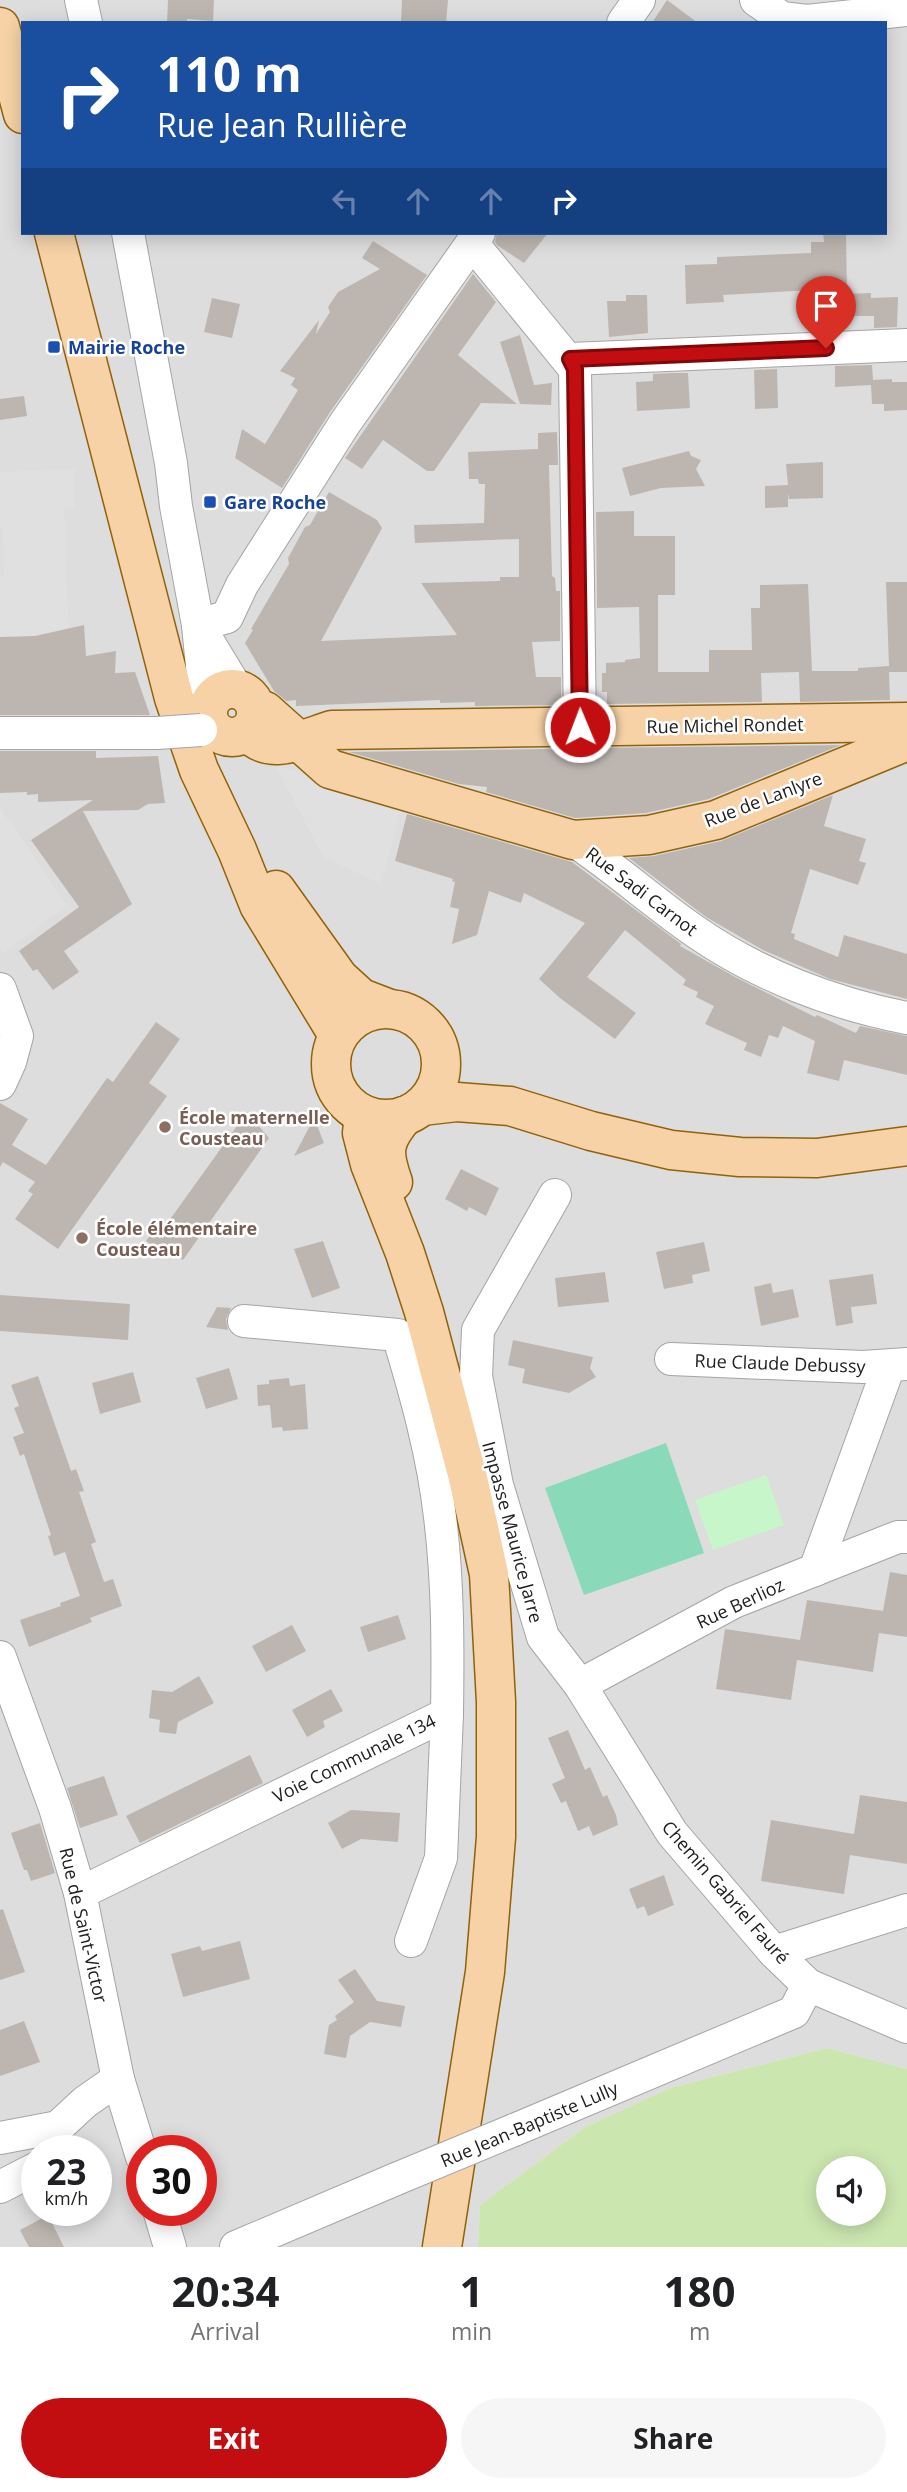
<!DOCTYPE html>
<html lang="en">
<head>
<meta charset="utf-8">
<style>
	:root { --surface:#fff; --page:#f6f6f6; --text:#202124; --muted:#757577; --accent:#c20e11 }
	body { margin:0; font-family:"Open Sans",sans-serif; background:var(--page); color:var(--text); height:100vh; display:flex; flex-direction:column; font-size:26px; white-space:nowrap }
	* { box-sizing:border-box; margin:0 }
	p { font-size:23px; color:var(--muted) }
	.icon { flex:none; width:38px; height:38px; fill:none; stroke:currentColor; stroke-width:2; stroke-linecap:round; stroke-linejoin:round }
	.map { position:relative; height:2247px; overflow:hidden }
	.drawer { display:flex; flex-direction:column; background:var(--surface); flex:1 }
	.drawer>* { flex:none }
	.hud { position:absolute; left:21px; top:21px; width:866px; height:214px; border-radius:0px; box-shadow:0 4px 18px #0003; background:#1a4fa0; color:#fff; overflow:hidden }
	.buttons { position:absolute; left:816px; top:2156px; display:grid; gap:14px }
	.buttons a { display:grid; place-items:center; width:70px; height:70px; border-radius:50%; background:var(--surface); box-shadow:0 4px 18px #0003; font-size:35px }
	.speed { position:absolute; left:21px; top:2135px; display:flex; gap:14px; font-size:35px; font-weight:700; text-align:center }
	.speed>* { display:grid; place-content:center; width:91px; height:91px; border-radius:50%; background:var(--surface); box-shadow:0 4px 18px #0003; line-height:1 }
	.speed small { font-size:18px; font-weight:400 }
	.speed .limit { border:10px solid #d22; background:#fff; color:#111 }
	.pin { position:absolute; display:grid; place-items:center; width:60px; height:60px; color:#fff; margin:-72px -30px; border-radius:50% 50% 50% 0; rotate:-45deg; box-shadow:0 0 7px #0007 }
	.pin .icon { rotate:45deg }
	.me { position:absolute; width:77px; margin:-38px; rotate:359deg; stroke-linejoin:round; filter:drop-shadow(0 0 5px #0008) }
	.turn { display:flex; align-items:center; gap:24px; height:147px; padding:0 21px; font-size:32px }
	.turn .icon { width:91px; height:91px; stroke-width:2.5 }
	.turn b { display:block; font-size:49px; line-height:60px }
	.lanes { display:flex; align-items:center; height:66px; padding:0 21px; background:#0003; justify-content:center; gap:35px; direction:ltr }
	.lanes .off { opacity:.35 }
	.eta { display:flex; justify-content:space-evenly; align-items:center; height:119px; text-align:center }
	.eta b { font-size:42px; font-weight:700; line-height:49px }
	.button { display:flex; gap:14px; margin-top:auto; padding:14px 21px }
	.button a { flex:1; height:80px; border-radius:42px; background:var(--accent); color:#fff; font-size:28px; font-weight:700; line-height:80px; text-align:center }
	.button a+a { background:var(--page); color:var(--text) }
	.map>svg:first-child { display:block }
</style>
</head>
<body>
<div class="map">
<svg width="907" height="2247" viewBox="0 0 907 2247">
	<rect width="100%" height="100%" fill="#f0ede7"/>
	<!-- residential -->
	<path fill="#dedddd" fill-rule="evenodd" d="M 0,0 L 907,0 L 907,2069 L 827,2048 L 670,2088 L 585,2127 L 480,2205 L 478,2247 L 0,2247 ZM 23,23 L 886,23 L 886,233 L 23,233 ZM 37,2151 L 96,2151 L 96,2210 L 37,2210 ZM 142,2151 L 201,2151 L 201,2210 L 142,2210 Z"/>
	<!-- grass -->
	<path fill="#cce6b0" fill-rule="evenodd" d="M 827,2048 L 907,2069 L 907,2247 L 478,2247 L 480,2205 L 585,2127 L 670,2088 ZM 828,2168 L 873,2168 L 873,2214 L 828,2214 Z"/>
	<!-- park -->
	<polygon fill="#c7f6ca" points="766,1475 784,1525 713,1550 695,1500"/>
	<!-- pitch -->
	<polygon fill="#8ad9b9" points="666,1443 704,1553 584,1595 545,1488"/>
	<!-- parking -->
	<g fill="#e0e0e0">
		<polygon points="75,469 74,507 64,508 69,636 0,637 0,577 4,576 3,528 0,527 0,472"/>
		<polygon points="275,765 402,807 381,884 323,857"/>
		<polygon points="0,808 67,905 3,954 0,947"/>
	</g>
	<!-- building -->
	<g fill="#bdb6b0">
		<polygon points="168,0 214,0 213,21 187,19 187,23 167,23"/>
		<polygon points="402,0 448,0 446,23 401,23"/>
		<polygon points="667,0 698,23 652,23"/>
		<polygon points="497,233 548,233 524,263 497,245 495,242"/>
		<polygon points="823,233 846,233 847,294 871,293 871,298 898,297 897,327 874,328 874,316 813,316 812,290 723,295 724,302 686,304 685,265 717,264 717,257 811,253 811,242 824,242"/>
		<polygon points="373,241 427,275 330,412 282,488 235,458 242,429 265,444 298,390 291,385 295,378 280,371 319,320 316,334 330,312 328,307 338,292 380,269 362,258"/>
		<polygon points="473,274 496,302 458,355 517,404 481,403 434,471 427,471 383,440 362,469 345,458"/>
		<polygon points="626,295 647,295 648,333 609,337 607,301 626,301"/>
		<polygon points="212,298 240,304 232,338 204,332"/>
		<polygon points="520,335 534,385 552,383 551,405 520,404 500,342"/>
		<polygon points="872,365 873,380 892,379 892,382 907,382 907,410 884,411 884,404 872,404 871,385 835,387 835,366"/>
		<polygon points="777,369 778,408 755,409 754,370"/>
		<polygon points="672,373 688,373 690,408 637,411 636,382 653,381 653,374"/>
		<polygon points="24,396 27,416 0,420 0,399"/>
		<polygon points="557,432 558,465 549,465 552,576 555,578 556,591 560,591 560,641 532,642 536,677 561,677 561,705 475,706 475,702 440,703 440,700 296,706 296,700 286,701 274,691 245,643 253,630 251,629 289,564 288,558 305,527 310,525 318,511 322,512 319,510 329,492 377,520 382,528 321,641 457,635 421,583 500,581 500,577 519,577 519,539 415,543 414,525 484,523 485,484 479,484 478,479 469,479 468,452 538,449 538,433"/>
		<polygon points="689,451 691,456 701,460 696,469 705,486 661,488 630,496 622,468"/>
		<polygon points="823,462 823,498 789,499 788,493 788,507 765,508 765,486 788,485 786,464"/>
		<polygon points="634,511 634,536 675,536 675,595 658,595 658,672 709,672 709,650 752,650 751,608 760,608 760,585 808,584 812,671 858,671 858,668 889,666 886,582 907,582 907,672 889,672 890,700 800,702 799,672 761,673 762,702 607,704 607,692 602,692 602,673 606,673 606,663 625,662 625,660 640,658 639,607 597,608 596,512"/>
		<polygon points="84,625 86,656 116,651 115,673 135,672 150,715 0,715 0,637 35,636"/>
		<polygon points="841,745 709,799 646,813 575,818 486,792 487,787 459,784 349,752 549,749 583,758 586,748"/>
		<polygon points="0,751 96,751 96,758 158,756 165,803 148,804 138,810 83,811 132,904 64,951 79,972 53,990 37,969 33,971 19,951 79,907 31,840 93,800 38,802 38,794 27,795 27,792 0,793"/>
		<polygon points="833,795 824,826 866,839 859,861 866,863 858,885 810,869 791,933 795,934 794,939 838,957 844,935 907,954 907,999 830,979 763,950 706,917 629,858 654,856 721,841"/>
		<polygon points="407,814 572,862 681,944 680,946 737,978 815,1017 817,1015 856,1033 860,1026 907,1036 907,1075 844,1060 839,1081 807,1073 815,1041 783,1026 778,1038 769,1035 761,1057 744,1050 747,1043 705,1024 714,1006 696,997 698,992 683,985 686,980 625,930 587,977 636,1013 615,1039 560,998 539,979 585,923 524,893 521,903 489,891 477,935 452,944 459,909 450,907 455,882 452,881 453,879 395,861"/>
		<polygon points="156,1022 180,1039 149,1083 167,1096 58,1249 15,1219 33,1194 28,1191 35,1182 3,1162 0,1167 0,1103 28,1119 12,1145 46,1165 107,1078 113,1082"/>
		<polygon points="247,1112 269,1138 183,1260 168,1250 165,1254 146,1241 160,1221 166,1225"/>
		<polygon points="314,1118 324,1143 294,1156"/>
		<polygon points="461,1169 499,1188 486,1216 469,1207 467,1211 445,1199"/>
		<polygon points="323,1241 340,1288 312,1298 294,1249"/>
		<polygon points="704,1242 710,1271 692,1275 693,1283 664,1289 656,1252"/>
		<polygon points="605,1272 609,1302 558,1307 555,1278"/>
		<polygon points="873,1274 877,1304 851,1307 853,1323 836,1326 829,1280"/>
		<polygon points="771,1283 773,1293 793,1289 799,1317 761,1326 754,1287"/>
		<polygon points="0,1295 130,1304 128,1340 0,1331"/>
		<polygon points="217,1307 231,1308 226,1319 228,1330 206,1327"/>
		<polygon points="513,1340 593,1357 590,1368 596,1377 569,1393 522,1383 525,1369 508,1365"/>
		<polygon points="229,1368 238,1399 206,1409 196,1378"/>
		<polygon points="133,1372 141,1402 100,1414 92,1383"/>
		<polygon points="38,1376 71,1471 76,1469 84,1491 79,1492 96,1542 91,1544 104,1582 113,1579 122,1606 90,1618 92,1622 29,1647 20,1620 61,1606 60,1603 80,1596 65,1552 54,1556 48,1536 51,1535 24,1454 20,1456 13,1437 24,1433 14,1408 19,1406 11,1385"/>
		<polygon points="289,1378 290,1386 305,1384 308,1429 283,1431 282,1427 272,1428 270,1405 258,1406 257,1385 269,1384 269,1380"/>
		<polygon points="890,1572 907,1575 907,1637 879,1633 873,1672 797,1660 791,1700 716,1689 725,1629 800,1640 807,1600 883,1611"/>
		<polygon points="398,1615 406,1639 368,1652 360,1627"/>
		<polygon points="292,1625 306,1651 266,1672 252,1646"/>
		<polygon points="199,1676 214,1703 178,1722 176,1734 159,1732 160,1720 149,1718 152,1690 172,1692"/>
		<polygon points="331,1689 343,1711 323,1721 325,1727 307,1737 292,1710"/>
		<polygon points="568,1730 585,1770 590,1767 603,1797 607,1795 616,1815 618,1825 593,1836 589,1826 578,1831 566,1801 561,1803 552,1784 565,1778 548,1738"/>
		<polygon points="250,1755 263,1783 140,1843 126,1816"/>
		<polygon points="104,1776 118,1815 80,1828 67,1788"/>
		<polygon points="860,1795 907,1802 907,1864 850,1855 844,1894 761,1881 771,1820 854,1834"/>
		<polygon points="351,1810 400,1813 398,1842 361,1839 342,1849 328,1823"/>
		<polygon points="40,1823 55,1873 31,1881 27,1870 24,1870 11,1833"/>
		<polygon points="664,1875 674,1905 648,1916 644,1906 637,1909 629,1889"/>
		<polygon points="3,1909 25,1972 0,1980 0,1910"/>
		<polygon points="240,1941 250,1979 183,1997 171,1954 200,1946 202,1951"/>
		<polygon points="355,1969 377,2001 405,2006 401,2027 370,2022 350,2036 346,2058 324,2054 329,2025 337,2020 335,2016 354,2002 338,1980"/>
		<polygon points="24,2021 40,2062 0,2076 0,2030"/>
		<polygon points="48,2215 64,2247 29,2247 20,2230"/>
	</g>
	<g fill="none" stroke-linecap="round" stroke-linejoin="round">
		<defs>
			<g id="minor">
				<polyline points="81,0 86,23"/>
				<polyline points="756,0 782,18 807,21 907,10"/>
				<polyline points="623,23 639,0"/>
				<polyline points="128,233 171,463 176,506 198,625 203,677 209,707"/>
				<polyline points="472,243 575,369 580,727"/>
				<polyline points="570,359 907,345"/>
				<polyline points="198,625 227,617 242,585 345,423 479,233"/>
				<polyline points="203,633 237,689"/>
				<polyline points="0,733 157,733"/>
				<path d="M 573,840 C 615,868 654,903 696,932 C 758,975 834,1004 907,1018"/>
				<polyline points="0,989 17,1036 10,1062 0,1084"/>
				<polyline points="555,1195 478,1330 476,1376 497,1485 543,1637 580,1685 672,1833 774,1952 808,1985 907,2027"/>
				<polyline points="671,1359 863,1367 907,1364"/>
				<polyline points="815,1570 889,1366"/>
				<polyline points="0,1657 55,1808 80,1893 118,2079 142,2157"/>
				<polyline points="580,1685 734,1602 898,1537 907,1537"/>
				<path d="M 80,1893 L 447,1714 C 448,1647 448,1582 440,1517 C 433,1455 416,1394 398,1335 L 244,1321"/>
				<polyline points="411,1941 441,1858 447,1714"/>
				<polyline points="774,1952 907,1910"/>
				<polyline points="514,2130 794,2012 808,1985"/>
				<polyline points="0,2138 58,2127 85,2102 118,2079"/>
				<polyline points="0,2187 37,2168"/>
				<polyline points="159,2210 170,2247"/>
				<polyline points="236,2247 396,2179"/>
			</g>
			<g id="major">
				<polyline points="0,27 23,114"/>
				<polyline points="54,233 174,698 199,770 237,850 259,905 338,1035"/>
				<circle cx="232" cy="713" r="24"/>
				<polyline points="256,708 265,711 330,769 573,840 649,835 716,820 907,741"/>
				<path d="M 248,732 C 270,758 305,738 332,730 L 907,722"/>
				<polyline points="276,890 339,978 361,998 387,1008"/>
				<circle cx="386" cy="1064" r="55"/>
				<polyline points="422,1106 457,1102 510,1106 591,1131 671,1150 740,1157 817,1158 907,1146"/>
				<polyline points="364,1115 362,1133 370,1164 405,1253 424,1312 468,1478 489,1574 496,1702 496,1837 485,1972 442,2247"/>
				<path d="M 393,1182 C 382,1151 383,1141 404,1116"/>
			</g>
		</defs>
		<!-- minor casing -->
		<use href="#minor" stroke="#a4a4a4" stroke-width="34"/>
		<!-- major casing -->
		<use href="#major" stroke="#91620a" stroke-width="41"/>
		<!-- minor -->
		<use href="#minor" stroke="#fff" stroke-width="32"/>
		<!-- major -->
		<use href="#major" stroke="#f6d2a6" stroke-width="38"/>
		<defs>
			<g id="minor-bridge">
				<polyline points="157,733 201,730"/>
				<polyline points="396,2179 514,2130"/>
			</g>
		</defs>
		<!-- minor-bridge casing -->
		<use href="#minor-bridge" stroke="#a4a4a4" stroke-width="34" stroke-linecap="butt"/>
		<!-- minor-bridge -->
		<use href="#minor-bridge" stroke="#fff" stroke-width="32"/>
	</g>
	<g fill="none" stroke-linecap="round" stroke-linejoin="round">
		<defs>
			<polyline id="route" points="580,727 575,369 570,359 826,348"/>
		</defs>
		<!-- route casing -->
		<use href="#route" stroke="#7e090b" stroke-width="18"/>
		<!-- route -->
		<use href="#route" stroke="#c20e11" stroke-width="12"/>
	</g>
	<!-- markers -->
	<g fill="#1a4fb4" stroke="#fff" stroke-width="2.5">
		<rect x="47" y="340" width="14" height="14" rx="3.5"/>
		<rect x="203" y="495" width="14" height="14" rx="3.5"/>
	</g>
	<g fill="#8d6e63" stroke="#fff" stroke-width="2.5">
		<circle cx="165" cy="1127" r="7"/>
		<circle cx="82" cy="1238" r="7"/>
	</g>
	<g text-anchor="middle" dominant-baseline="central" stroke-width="5" stroke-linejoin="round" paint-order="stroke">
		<!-- transit labels -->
		<g font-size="18" font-weight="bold" fill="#164399" stroke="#fff" text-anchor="start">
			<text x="68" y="347">Mairie Roche</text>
			<text x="224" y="502">Gare Roche</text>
		</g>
		<!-- street labels -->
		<g font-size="18" fill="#202020" stroke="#fff">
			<text transform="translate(725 725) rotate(-1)">Rue Michel Rondet</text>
			<text transform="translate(763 799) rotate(-21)">Rue de Lanlyre</text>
			<text transform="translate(642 891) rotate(37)">Rue Sadi Carnot</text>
			<text transform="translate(780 1363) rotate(2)">Rue Claude Debussy</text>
			<text transform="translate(513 1532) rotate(75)">Impasse Maurice Jarre</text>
			<text transform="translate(740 1603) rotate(-25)">Rue Berlioz</text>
			<text transform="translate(354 1758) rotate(-26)">Voie Communale 134</text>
			<text transform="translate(726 1892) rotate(49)">Chemin Gabriel Fauré</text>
			<text transform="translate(84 1925) rotate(77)">Rue de Saint-Victor</text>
			<text transform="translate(529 2124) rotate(-23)">Rue Jean-Baptiste Lully</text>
		</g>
		<!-- education labels -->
		<g font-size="18" font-weight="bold" fill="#785e54" stroke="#fff" text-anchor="start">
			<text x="179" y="1117">École maternelle<tspan x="179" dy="21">Cousteau</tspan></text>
			<text x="96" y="1228">École élémentaire<tspan x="96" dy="21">Cousteau</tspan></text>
		</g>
	</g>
</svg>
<div class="buttons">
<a><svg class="icon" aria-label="sound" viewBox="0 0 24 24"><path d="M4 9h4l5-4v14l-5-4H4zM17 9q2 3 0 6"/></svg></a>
</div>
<div class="speed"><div>23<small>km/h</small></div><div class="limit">30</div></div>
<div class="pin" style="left:826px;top:348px;background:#d93025"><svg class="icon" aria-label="arrive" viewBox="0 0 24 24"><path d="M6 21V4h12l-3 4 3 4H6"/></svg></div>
<svg class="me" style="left:580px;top:727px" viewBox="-20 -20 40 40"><circle r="17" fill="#c20e11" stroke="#fff" stroke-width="3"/><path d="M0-11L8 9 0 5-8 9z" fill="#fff"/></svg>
<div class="hud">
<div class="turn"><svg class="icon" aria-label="right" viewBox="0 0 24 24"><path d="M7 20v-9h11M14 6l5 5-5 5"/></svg><div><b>110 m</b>Rue Jean Rullière</div></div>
<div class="lanes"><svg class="icon off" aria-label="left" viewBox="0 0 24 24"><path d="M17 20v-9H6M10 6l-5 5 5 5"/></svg><svg class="icon off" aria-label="ahead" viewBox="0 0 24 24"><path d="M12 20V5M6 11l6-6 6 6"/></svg><svg class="icon off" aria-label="ahead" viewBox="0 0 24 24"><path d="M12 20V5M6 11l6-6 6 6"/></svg><svg class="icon" aria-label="right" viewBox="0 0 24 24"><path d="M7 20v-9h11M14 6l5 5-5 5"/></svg></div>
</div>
</div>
<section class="drawer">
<div class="eta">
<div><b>20:34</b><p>Arrival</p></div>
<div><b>1</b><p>min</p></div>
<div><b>180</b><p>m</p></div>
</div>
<div class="button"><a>Exit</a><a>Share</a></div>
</section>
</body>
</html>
